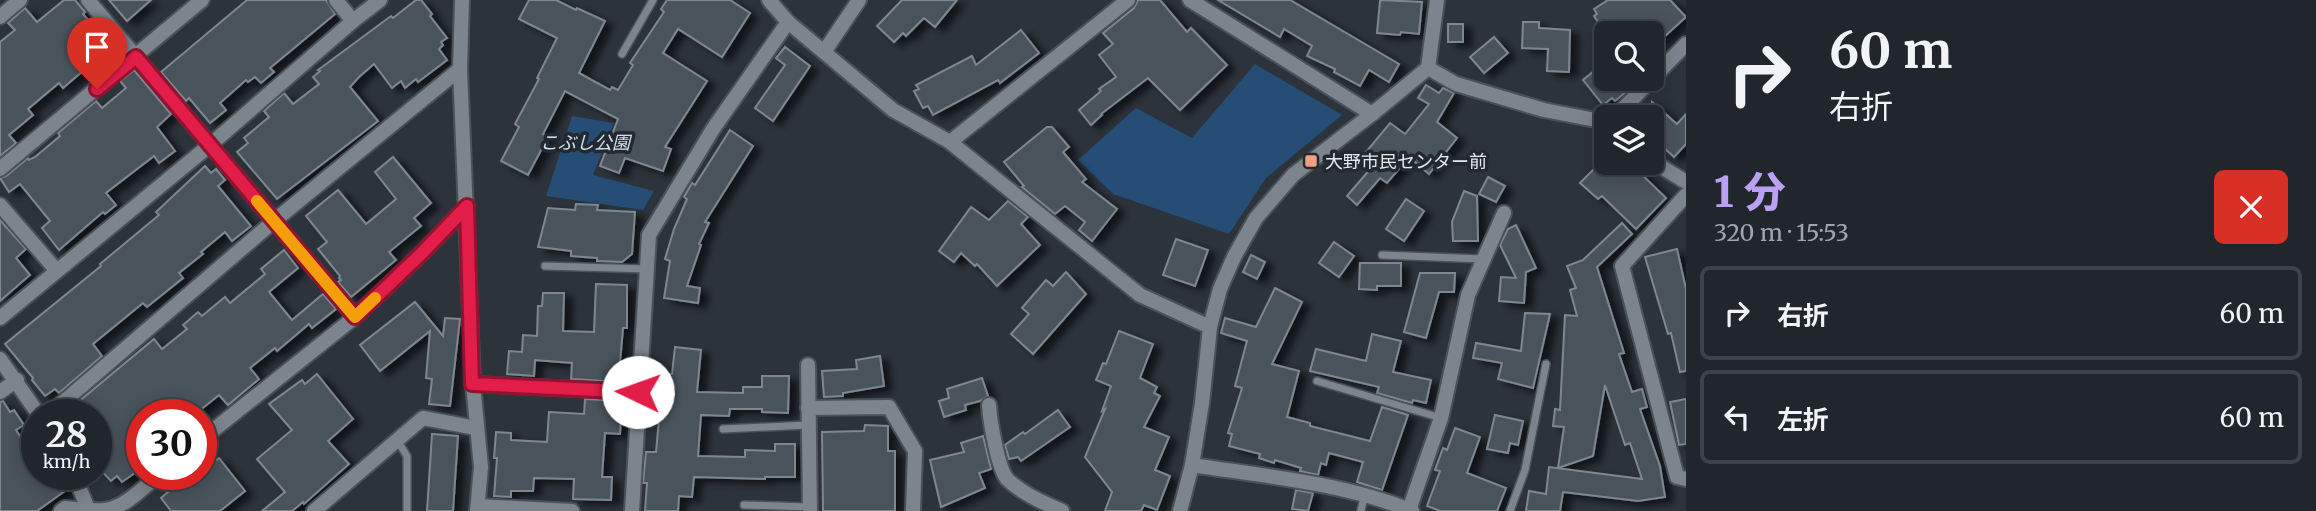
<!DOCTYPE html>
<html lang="ja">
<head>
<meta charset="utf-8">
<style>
	:root { --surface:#21262c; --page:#292e34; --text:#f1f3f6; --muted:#a2a5a9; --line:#3e4348; --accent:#bca0f2 }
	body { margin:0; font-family:Merriweather,"Noto Sans JP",serif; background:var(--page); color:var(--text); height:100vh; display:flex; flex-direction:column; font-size:26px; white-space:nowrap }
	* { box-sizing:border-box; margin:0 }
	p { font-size:23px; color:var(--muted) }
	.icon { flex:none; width:38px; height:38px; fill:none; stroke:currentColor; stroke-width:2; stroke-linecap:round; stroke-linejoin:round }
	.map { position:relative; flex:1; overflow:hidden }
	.details { display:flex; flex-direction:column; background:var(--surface); width:630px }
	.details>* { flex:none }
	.banner { background:#21262c; color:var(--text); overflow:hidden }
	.fabs { position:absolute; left:1594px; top:21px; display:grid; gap:14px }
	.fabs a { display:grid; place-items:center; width:70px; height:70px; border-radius:10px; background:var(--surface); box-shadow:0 4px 18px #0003,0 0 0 2px var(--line); font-size:35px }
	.speed { position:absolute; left:21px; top:399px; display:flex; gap:14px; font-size:35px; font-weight:700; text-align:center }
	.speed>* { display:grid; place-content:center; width:91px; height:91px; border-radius:50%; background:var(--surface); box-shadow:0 4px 18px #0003,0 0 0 2px var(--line); line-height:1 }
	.speed small { font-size:18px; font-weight:400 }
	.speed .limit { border:10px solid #d22; background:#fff; color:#111 }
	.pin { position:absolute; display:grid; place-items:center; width:60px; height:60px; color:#fff; margin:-72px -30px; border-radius:50% 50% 50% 0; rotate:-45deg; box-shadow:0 0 7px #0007 }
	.pin .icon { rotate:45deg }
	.me { position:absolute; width:77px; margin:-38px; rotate:273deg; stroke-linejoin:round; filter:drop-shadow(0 0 5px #0008) }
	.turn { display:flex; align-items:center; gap:24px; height:147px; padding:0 28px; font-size:32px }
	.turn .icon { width:91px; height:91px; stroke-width:2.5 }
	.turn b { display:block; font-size:49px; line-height:60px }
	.round { display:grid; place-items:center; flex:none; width:74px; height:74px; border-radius:10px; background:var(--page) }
	.summary { display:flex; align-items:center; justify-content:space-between; height:119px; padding:0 28px }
	h1 { font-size:42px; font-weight:800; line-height:52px; color:var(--accent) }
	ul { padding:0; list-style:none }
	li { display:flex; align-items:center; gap:21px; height:94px; margin:0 14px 10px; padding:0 14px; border:4px solid var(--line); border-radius:10px }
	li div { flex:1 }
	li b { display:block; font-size:26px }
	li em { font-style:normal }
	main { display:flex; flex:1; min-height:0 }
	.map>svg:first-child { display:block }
</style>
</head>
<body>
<main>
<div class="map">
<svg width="1686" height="511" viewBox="0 0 1686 511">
	<defs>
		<filter id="shadow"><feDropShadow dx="8" dy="4.5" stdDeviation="3.5" flood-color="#0009"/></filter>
	</defs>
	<rect width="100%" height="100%" fill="#2c333b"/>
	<!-- green -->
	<g fill="#264d75">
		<polygon points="1255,64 1342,115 1266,178 1229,234 1113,194 1078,160 1136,108 1192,138"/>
		<polygon points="572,116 614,123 593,175 654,191 643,210 546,196"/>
	</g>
	<!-- building -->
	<g fill="#4a525b" stroke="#7e8791" stroke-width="2" filter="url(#shadow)">
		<polygon points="64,0 75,0 85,12 83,14 111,47 63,88 59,83 28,109 33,115 9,135 16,143 0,156 0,42 15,30 8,23 25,8 37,22"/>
		<polygon points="109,0 151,0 127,21"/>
		<polygon points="247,0 326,0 335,14 270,68 274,72 261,83 255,77 248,82 246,80 220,103 226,110 210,123 189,98 186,101 161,72"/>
		<polygon points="416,0 421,0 432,14 430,16 447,38 441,42 443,45 439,49 447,60 418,82 416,79 405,88 401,81 392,88 374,64 359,77 350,87 378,121 277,199 237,152 248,143 244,138 269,117 264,111 284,93 293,104 319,84 313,77 320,71 318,70 391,16 393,18"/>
		<polygon points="529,0 556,0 576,10 577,8 605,21 579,73 610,90 612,87 618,90 633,65 630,63 664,12 661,9 667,0 730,0 750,13 722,57 678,29 663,53 707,81 665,147 671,149 663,171 625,158 619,173 600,166 618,119 565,91 543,134 548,137 528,175 501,161 519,127 515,124 539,79 537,78 557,38 519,19"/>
		<polygon points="902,0 957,0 935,27 924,18 906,36 903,33 894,42 877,26"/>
		<polygon points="1138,0 1160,0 1187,32 1191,28 1227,65 1180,110 1148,78 1101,114 1102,115 1091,125 1079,110 1101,91 1099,89 1116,77 1099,55 1113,44 1103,33 1134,8"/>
		<polygon points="1218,0 1290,0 1399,64 1389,82 1369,70 1360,86 1334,72 1335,69 1307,56 1312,46 1284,29 1280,37"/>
		<polygon points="1382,0 1422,2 1419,34 1401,32 1400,35 1377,33 1380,1"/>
		<polygon points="1608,0 1670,0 1686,17 1652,48 1652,33 1605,33 1594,16 1597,14 1594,9"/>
		<polygon points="1523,22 1539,22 1539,28 1570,30 1569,72 1547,71 1548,49 1522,48"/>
		<rect x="1448" y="24" width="15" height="18"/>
		<polygon points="1021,30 1039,53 1000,83 998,80 933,115 928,106 923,108 914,91 919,89 916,85 972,56 976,65"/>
		<polygon points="1494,37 1508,53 1484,73 1470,57"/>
		<polygon points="785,47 810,66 773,121 755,108 785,65 776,58"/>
		<polygon points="1606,61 1606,79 1617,79 1627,91 1615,101 1612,98 1603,105 1583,80"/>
		<polygon points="134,70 171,114 157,127 175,151 159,163 154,156 106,193 116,205 105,214 103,212 59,250 42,228 50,221 20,184 9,192 0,178 6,176 28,158 29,160 35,157 60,136 58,133 96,101 102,108 126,88 120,81"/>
		<polygon points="1426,85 1439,93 1443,88 1454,93 1437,122 1457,138 1429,174 1409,157 1387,183 1380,178 1357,205 1347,196 1378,160 1366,152 1390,123 1405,134 1429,104 1418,98"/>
		<polygon points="1652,102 1677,124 1686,114 1686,144 1674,157 1652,137"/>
		<polygon points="1047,127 1052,127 1069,147 1063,152 1086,179 1082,182 1117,209 1092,241 1079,230 1085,222 1065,206 1055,214 1022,187 1024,186 1004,162"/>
		<polygon points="730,130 753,146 705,222 709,223 699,244 701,245 687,286 700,288 698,303 664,298 670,261 665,259 674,229 687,199 684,197 692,183 695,185"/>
		<polygon points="393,157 431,203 414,218 421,226 389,252 396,260 351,297 338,282 341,280 339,278 340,276 318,249 327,242 306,216 338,190 366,224 396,199 375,172"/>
		<polygon points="1600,163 1630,163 1666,198 1636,229 1602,196 1598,199 1580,183"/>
		<polygon points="205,166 211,173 216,169 225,180 218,186 251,226 232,241 225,232 201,252 203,254 179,273 183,278 147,307 143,303 93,344 102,356 59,393 55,389 45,396 32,380 33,378 5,344 101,266 100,264 159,215 156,212"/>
		<polygon points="1488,177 1505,186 1496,202 1479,194"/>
		<polygon points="1464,191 1477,196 1478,241 1453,241 1452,222"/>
		<polygon points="1406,199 1424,211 1404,241 1386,229"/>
		<polygon points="1008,201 1028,217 1021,224 1040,245 997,286 977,264 975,266 961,253 954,262 939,251 971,207 989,220"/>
		<polygon points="576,204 598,205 597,210 635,212 632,254 622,262 597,261 597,258 571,256 571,251 538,247 548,208 575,210"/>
		<polygon points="0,220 26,249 16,258 30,275 0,301"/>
		<polygon points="1622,223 1632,234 1597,267 1624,353 1619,354 1632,392 1642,389 1647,407 1640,409 1660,466 1665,497 1638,501 1563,492 1560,511 1526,511 1529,491 1546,494 1549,467 1642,479 1630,443 1625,445 1605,385 1593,456 1558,468 1564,427 1553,426 1555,409 1560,410 1565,315 1577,316 1570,290 1576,288 1567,266 1583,260"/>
		<polygon points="1516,225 1536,268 1526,272 1524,303 1499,301 1501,277 1516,278 1500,245 1508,229"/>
		<polygon points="1176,239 1208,250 1195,286 1163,275"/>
		<polygon points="1334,242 1354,256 1339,277 1319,263"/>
		<polygon points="1677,249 1686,289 1686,371 1680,372 1671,333 1668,334 1645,257"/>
		<polygon points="284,250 298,268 269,292 292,320 323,294 336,309 312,328 309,324 277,351 275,348 250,368 259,379 228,405 219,395 194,415 142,415 142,468 122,482 117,476 111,481 96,465 96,415 76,415 71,408 154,339 162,349 187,329 183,325 198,312 202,316 225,297 230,303 265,274 261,269"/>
		<polygon points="1251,255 1265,262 1257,279 1243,272"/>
		<polygon points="1360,263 1401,263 1401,286 1377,286 1377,290 1359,289"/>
		<polygon points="1066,272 1086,294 1033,354 1011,334 1029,314 1022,308 1046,280 1053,286"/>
		<polygon points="1420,273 1455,273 1454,292 1439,292 1426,338 1404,332"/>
		<polygon points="596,284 627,285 627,328 623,328 620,363 623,363 623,382 571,379 572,363 535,360 534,376 507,374 509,351 522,352 523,335 537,336 538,306 542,306 543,293 564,293 563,331 594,332"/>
		<polygon points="1275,288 1302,302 1272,364 1299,371 1287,417 1310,423 1310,426 1370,441 1382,407 1408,415 1382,490 1357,482 1363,462 1329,453 1326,465 1321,463 1318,475 1300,471 1301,468 1275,460 1274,463 1259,458 1260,454 1229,446 1232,434 1228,433 1242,388 1235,386 1247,341 1221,333 1225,318 1256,327"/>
		<polygon points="415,302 443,336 445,318 460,319 450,406 429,404 432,379 426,378 430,331 380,371 360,345"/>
		<polygon points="1525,313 1550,314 1533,388 1498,379 1502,363 1473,358 1476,343 1521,351"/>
		<polygon points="1119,331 1153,344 1140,378 1157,387 1154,393 1160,396 1144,427 1169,437 1155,470 1170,476 1157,510 1144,505 1141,511 1105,511 1112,492 1085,457 1105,409 1102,411 1111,386 1096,380 1103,363 1106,364"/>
		<polygon points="1372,334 1401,341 1393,372 1431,380 1426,403 1413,400 1412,403 1377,393 1379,387 1310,371 1316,349 1366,361"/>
		<polygon points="675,347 701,350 697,392 743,393 743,387 762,387 762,376 789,376 788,413 762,412 762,409 730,409 729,416 701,415 698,456 745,457 745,450 775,451 775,444 795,444 795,477 765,477 765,479 694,477 692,497 679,496 678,511 645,511 647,483 643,483 646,452 656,452 663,374 672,374"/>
		<polygon points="880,356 884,386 843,393 843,396 824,397 822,371 857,369 856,360"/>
		<polygon points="317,374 353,419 328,441 349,464 304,504 303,502 292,511 262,511 285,492 257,459 292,430 269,404 302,380 305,384"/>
		<polygon points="982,378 988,396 980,401 965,405 966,410 944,417 939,401 949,398 947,389"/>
		<polygon points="585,399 622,401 620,434 605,433 602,477 612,477 611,500 573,499 574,479 534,478 533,491 511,491 511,497 494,496 497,458 494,458 496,432 511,433 511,440 547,442 549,412 584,414"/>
		<polygon points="1686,399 1686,444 1679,445 1670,402"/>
		<polygon points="3,401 10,412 14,410 24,425 16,430 37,462 37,474 59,474 69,488 37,511 0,511 0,402"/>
		<polygon points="1058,410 1070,427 1021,461 1018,457 1009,459 1005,445 1023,432 1025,434"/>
		<polygon points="1495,415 1523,421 1518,445 1510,443 1508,453 1487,449"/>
		<polygon points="865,425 888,426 888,451 895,451 895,511 823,511 822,432 864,431"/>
		<polygon points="1455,428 1480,437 1467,473 1506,488 1497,511 1440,511 1427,506 1440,471 1435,470 1443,448 1447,450"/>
		<polygon points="432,434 458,436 453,511 427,511"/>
		<polygon points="983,436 991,469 979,473 985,488 941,507 930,460 964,452 961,443"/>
		<polygon points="219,458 245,491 220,511 171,511 161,498 189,474 201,474 201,471"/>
		<polygon points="1296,490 1313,493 1308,511 1292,509"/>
	</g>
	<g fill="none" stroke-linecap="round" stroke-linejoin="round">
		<defs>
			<g id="lane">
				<polyline points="622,54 653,0"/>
				<polyline points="1382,255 1483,259"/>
				<polyline points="545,266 647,269"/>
				<polyline points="1317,381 1441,418"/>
				<polyline points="723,429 808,425"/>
				<polyline points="397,440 407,456 407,511"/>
				<polyline points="744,505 810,507"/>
				<polyline points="1361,511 1364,496"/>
				<polyline points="1510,511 1525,470 1546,364"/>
			</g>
			<g id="street">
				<polyline points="88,0 355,317"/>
				<polyline points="462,0 460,69 473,384 481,467 477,511"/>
				<polyline points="769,0 788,22 893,110 950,142 1140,295 1210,327"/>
				<polyline points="1190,0 1372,114"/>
				<polyline points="0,17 20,0"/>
				<polyline points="353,21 380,0"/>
				<polyline points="824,52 859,0"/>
				<polyline points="1428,68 1456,84 1544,110 1606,122"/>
				<polyline points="1615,117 1686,44"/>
				<polyline points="950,142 1128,0"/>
				<polyline points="1652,161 1686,182"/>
				<polyline points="0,169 202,0"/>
				<polyline points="1686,195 1622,266 1677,477 1686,479"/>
				<polyline points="0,205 57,271"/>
				<polyline points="0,318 210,145 353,21 336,0"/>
				<polyline points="0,359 39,415"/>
				<polyline points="808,365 810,511"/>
				<polyline points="473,384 638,392"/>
				<polyline points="0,392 17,380"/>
				<path d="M 989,405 C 990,421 998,470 1008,480 C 1023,494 1044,503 1062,511"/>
				<polyline points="808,408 889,407 915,451 913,511"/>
				<polyline points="48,415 274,221 460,69"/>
				<polyline points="201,440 355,317 422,253 467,206"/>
				<path d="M 1192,465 C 1263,476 1344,483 1412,511"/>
				<polyline points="74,474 88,509"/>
				<polyline points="478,506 572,511"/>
				<polyline points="1409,510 1441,418 1468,295 1504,213"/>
				<path d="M 61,511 L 65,508 C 77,509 91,511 104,510 C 125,508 144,487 159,474"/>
				<polyline points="314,511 423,418 476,428"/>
				<polyline points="632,511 649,235 713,129 788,22"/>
				<polyline points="1180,511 1192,465 1202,403 1210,327 1220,289 1234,257 1256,218 1293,175 1372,114 1428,68 1437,0"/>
			</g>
		</defs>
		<!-- lane casing -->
		<use href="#lane" stroke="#4a5157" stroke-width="10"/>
		<!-- street casing -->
		<use href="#street" stroke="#4a5157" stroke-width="18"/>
		<!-- lane -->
		<use href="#lane" stroke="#7c848e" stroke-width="7"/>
		<!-- street -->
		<use href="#street" stroke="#7c848e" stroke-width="14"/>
	</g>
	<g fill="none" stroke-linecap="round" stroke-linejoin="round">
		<defs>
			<polyline id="route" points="97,89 136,57 355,317 422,253 467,206 472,384 638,392"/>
		</defs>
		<!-- route casing -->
		<use href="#route" stroke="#92132f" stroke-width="18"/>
		<!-- route -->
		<use href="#route" stroke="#e11d48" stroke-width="12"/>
		<!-- slow -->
		<polyline stroke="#f59e0b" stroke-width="12" points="257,201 355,317 375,298"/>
	</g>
	<!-- markers -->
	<rect fill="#f3a081" stroke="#222931" stroke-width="2.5" x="1304" y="154" width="14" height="14" rx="3.5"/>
	<g text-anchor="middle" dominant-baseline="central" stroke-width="7" stroke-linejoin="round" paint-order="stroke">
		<!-- park labels -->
		<g font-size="18" font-style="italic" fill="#d3e0ef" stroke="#222931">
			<text x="585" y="142">こぶし公園</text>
		</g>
		<!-- poi labels -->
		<g font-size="18" fill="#e4e9ee" stroke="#222931" text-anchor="start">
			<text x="1325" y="161">大野市民センター前</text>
		</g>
	</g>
</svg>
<div class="fabs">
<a><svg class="icon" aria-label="search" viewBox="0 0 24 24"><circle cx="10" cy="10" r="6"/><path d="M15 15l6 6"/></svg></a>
<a><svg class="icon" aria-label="layers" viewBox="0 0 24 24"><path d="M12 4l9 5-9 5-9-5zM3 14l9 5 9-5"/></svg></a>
</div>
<div class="speed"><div>28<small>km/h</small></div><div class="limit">30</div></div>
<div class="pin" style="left:97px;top:89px;background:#d93025"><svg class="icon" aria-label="arrive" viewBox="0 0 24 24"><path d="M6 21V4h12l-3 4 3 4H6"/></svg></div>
<svg class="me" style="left:638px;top:392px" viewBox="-20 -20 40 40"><circle r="19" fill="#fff"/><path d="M0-13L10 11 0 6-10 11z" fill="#e11d48"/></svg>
</div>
<section class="details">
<div class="banner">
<div class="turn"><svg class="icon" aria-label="right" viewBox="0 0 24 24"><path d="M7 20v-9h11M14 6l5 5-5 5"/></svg><div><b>60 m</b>右折</div></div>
</div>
<div class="summary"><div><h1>1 分</h1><p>320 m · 15:53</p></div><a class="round" style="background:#d93025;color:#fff"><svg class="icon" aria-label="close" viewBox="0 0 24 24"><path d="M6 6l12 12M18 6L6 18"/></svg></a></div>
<ul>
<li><svg class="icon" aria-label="right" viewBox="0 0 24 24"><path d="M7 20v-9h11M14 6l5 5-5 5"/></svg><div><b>右折</b></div><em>60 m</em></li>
<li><svg class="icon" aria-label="left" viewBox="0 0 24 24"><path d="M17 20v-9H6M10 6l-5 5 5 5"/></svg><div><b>左折</b></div><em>60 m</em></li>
</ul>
</section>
</main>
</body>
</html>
